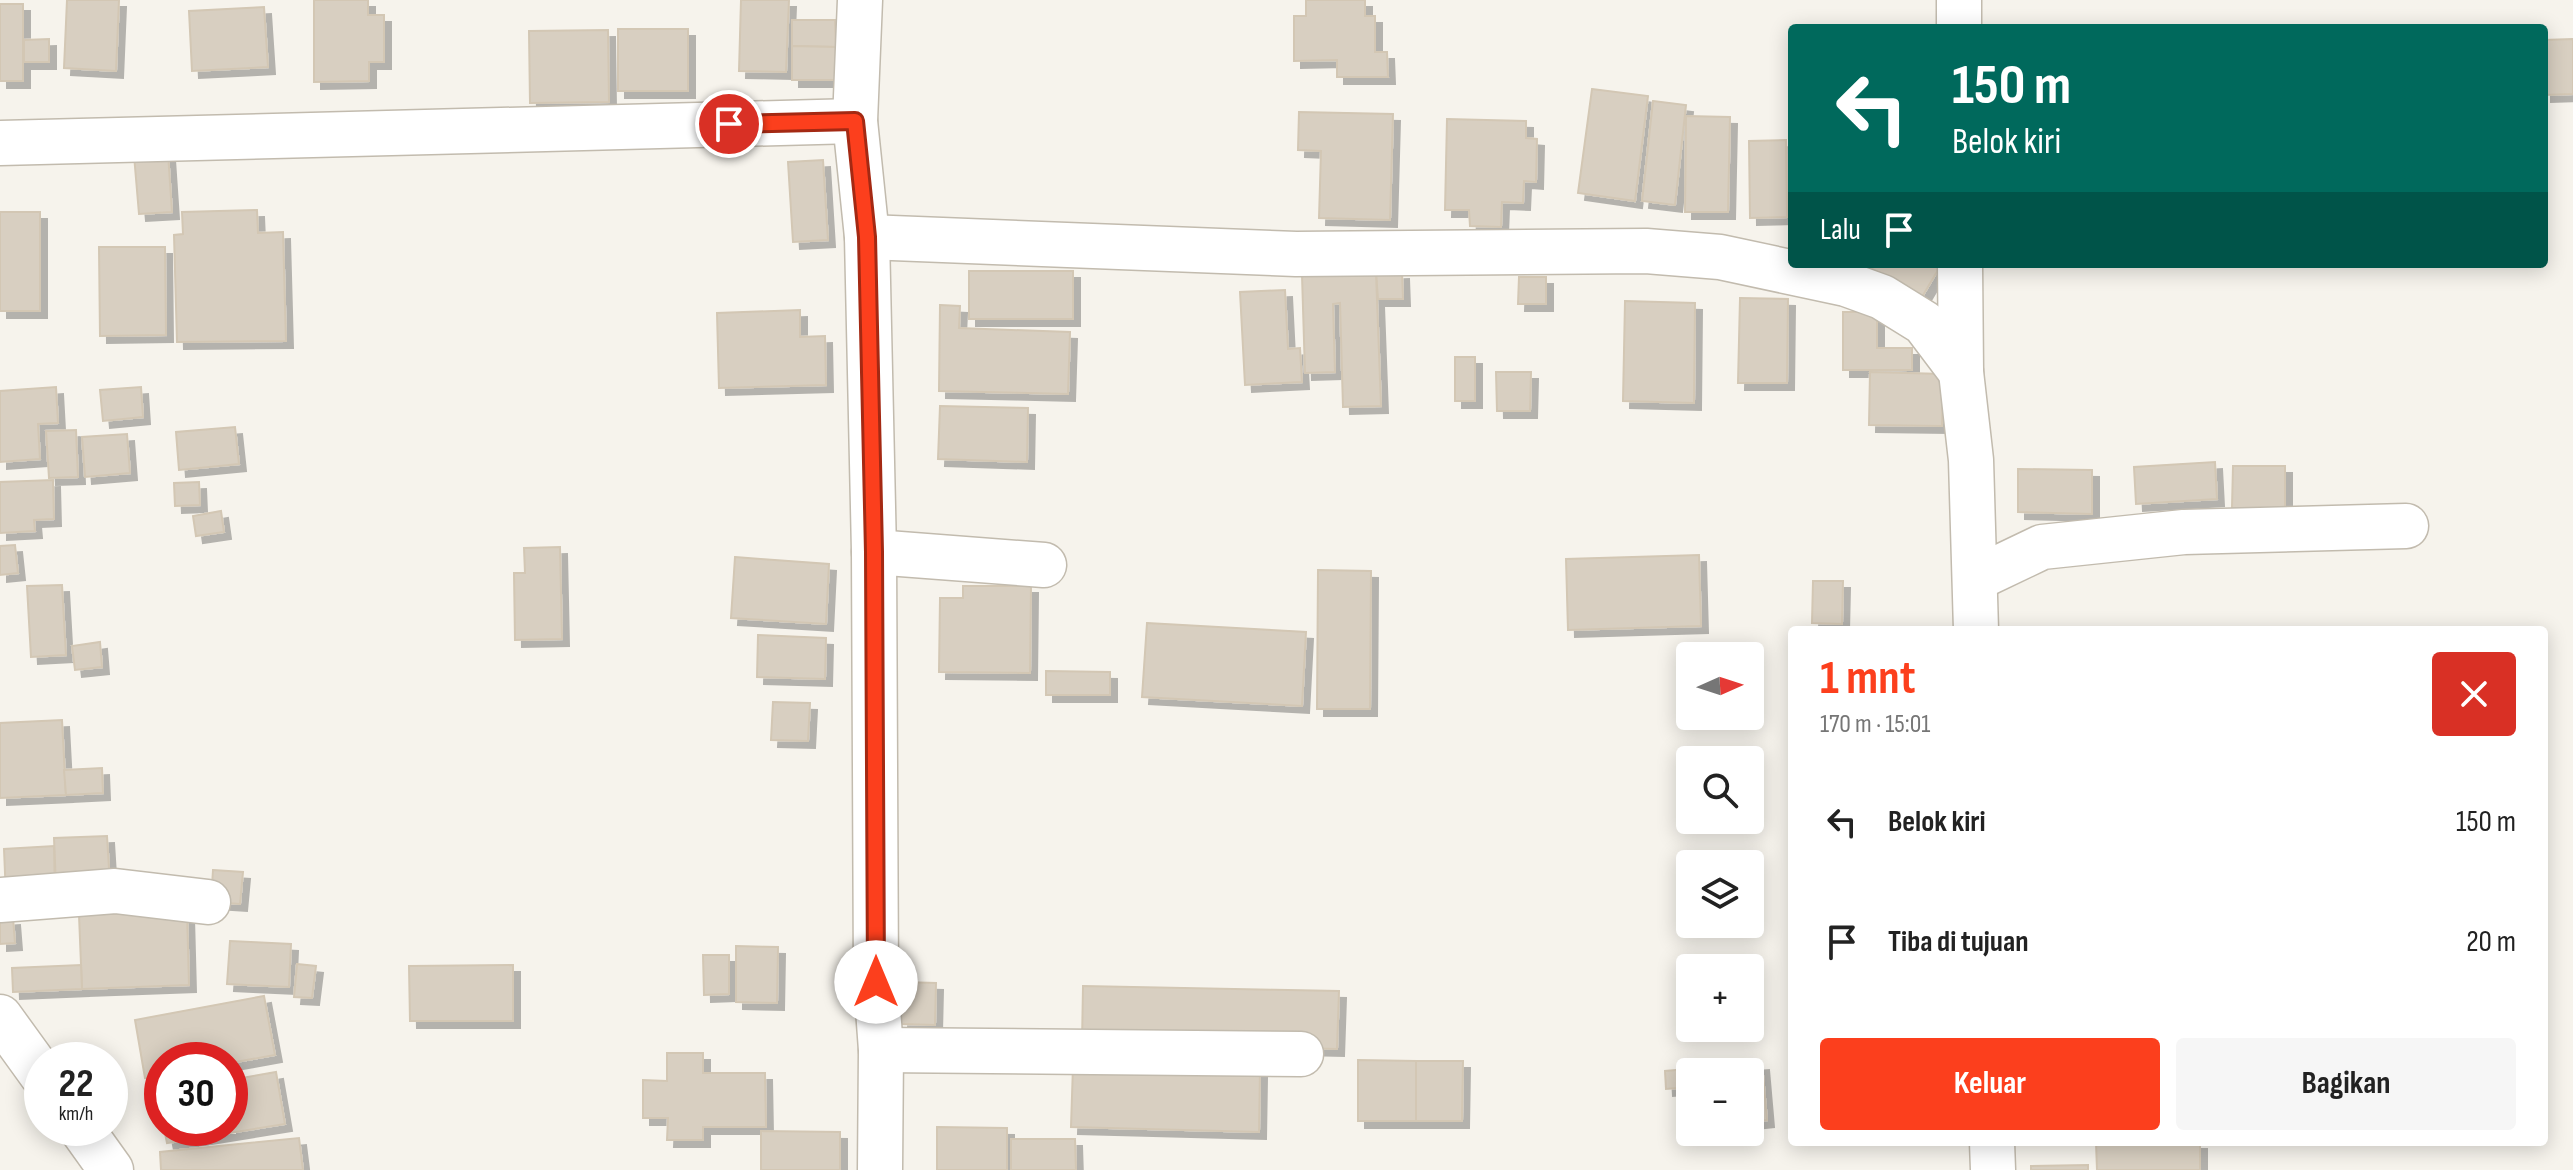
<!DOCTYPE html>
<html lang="id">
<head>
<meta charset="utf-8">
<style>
	:root { --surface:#fff; --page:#f6f6f6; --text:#222; --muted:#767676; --accent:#fc3f1d }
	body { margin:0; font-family:"Sofia Sans Condensed",sans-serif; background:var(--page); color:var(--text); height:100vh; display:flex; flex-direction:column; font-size:30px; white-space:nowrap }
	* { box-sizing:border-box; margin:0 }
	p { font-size:26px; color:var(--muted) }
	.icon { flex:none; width:44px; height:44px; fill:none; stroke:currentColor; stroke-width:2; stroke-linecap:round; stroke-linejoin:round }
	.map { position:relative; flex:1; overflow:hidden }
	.drawer { position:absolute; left:1788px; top:626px; width:760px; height:520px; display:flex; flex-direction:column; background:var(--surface); border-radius:8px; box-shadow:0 4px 20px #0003 }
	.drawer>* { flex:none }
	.banner { position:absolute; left:1788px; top:24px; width:760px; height:244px; border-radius:8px; box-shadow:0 4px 20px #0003; background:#00695c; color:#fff; overflow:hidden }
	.needle { width:52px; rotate:87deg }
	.buttons { position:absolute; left:1676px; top:642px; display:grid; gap:16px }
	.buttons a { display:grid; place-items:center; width:88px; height:88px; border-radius:8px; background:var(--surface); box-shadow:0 4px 20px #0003; font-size:40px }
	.speed { position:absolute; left:24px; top:1042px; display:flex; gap:16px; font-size:40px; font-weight:700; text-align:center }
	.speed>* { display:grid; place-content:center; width:104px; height:104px; border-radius:50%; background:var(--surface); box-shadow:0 4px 20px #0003; line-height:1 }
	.speed small { font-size:20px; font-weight:400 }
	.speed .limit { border:12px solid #d22; background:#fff; color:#111 }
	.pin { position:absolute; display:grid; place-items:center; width:68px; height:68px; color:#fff; margin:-34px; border:4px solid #fff; border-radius:50%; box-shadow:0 2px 8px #0007 }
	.me { position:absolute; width:88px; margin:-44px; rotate:0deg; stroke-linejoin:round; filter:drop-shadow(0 0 6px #0008) }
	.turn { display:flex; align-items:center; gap:28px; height:168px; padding:0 32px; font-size:36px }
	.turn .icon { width:104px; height:104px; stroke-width:2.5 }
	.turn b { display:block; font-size:56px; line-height:68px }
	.then { display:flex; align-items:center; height:76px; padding:0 32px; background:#0003; gap:16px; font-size:30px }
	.round { display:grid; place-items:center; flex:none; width:84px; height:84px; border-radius:8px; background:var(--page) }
	.headline { display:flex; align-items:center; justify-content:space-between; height:136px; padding:0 32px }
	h1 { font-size:48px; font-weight:700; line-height:60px; color:var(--accent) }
	.cta { display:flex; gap:16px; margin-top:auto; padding:16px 32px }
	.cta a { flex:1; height:92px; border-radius:8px; background:var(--accent); color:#fff; font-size:32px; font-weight:700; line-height:92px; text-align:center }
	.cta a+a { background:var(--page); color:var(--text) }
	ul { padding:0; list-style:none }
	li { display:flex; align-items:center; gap:24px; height:120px; padding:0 32px }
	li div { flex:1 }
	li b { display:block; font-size:30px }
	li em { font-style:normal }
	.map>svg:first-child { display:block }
</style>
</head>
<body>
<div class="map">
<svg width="2573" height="1170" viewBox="0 0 2573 1170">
	<defs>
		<filter id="shadow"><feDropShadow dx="7" dy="7" stdDeviation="0" flood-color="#0004"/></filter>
	</defs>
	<rect width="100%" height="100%" fill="#f6f3ec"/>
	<!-- building -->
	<g fill="#d8cfc1" stroke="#d3c7b4" stroke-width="2" filter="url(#shadow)">
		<polygon points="67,0 119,0 116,71 64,68"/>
		<polygon points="314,0 368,0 368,15 384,15 384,62 369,62 369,81 314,82"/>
		<polygon points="741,0 789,0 786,72 739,71"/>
		<polygon points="1306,0 1365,0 1365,16 1375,16 1375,52 1387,52 1388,77 1337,77 1337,60 1294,61 1294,16 1306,16"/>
		<rect x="0" y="4" width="23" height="77"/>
		<polygon points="264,7 268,67 192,71 189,11"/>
		<polygon points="792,20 835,20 836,47 792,46"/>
		<rect x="618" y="29" width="70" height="62"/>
		<polygon points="608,30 609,102 530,103 529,31"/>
		<polygon points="49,39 49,62 24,62 24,40"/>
		<polygon points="2573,39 2573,94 2544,95 2544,40"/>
		<polygon points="792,46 836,47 835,80 792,80"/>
		<polygon points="1592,89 1648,96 1635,201 1578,193"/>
		<polygon points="1653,101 1686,105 1675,205 1642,201"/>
		<polygon points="1299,112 1393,114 1390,220 1319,218 1321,151 1298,150"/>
		<polygon points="1686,116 1730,117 1728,212 1685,212"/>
		<polygon points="1447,119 1526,121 1526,138 1537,139 1536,182 1524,181 1523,203 1502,202 1501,227 1470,226 1469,210 1445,210"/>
		<polygon points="1786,140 1787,217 1750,218 1749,141"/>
		<polygon points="168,153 172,212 139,214 134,155"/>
		<polygon points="823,160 828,240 793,242 788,162"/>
		<polygon points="257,210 258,233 283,232 286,341 177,342 174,235 183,234 182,212"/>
		<rect x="0" y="212" width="40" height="99"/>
		<polygon points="99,247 165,247 166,335 100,336"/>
		<polygon points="1864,264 1939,264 1941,265 1922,297"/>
		<rect x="969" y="271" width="104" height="48"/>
		<polygon points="1402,272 1403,299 1378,299 1376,273"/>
		<polygon points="1376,273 1381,406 1343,407 1340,303 1333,304 1335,372 1305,373 1302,275"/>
		<polygon points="1519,277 1546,277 1546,304 1518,304"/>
		<polygon points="1285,290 1288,349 1300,348 1302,382 1245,385 1240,292"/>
		<polygon points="1740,298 1788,299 1787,383 1738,383"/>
		<polygon points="1625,301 1695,303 1694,403 1623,401"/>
		<polygon points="940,305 960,306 959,328 1070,332 1068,394 939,391"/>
		<polygon points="800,310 800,337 825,336 826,385 719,388 717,313"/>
		<polygon points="1843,312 1877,312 1877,348 1912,348 1912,370 1843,370"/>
		<rect x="1455" y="357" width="20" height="44"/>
		<polygon points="1496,372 1531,372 1530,411 1497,411"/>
		<polygon points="1870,372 1943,374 1942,426 1869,425"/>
		<polygon points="56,387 58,423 38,424 40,459 0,462 0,391"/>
		<polygon points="141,387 143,417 103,421 100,390"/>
		<polygon points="940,406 1028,408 1027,462 938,459"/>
		<polygon points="235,427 239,464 179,470 176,432"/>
		<polygon points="76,430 78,477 49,478 46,431"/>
		<polygon points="127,434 130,473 85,477 82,437"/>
		<polygon points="2215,462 2217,499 2136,504 2134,467"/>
		<polygon points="2233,466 2285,466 2285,509 2232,508"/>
		<polygon points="2018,469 2092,470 2092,514 2018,512"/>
		<polygon points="53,480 54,519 34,520 35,531 0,533 0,482"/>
		<polygon points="199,482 200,505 175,506 174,483"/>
		<polygon points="221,511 224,532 196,536 193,516"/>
		<polygon points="15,545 18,573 0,575 0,546"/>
		<polygon points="560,547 562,639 515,640 514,573 525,573 524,548"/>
		<polygon points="1699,555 1701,626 1568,630 1566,559"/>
		<polygon points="735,557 829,564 826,624 731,618"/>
		<polygon points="1318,570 1371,571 1370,709 1317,709"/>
		<polygon points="1813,581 1843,581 1842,624 1812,623"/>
		<polygon points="62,585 66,655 31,657 27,586"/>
		<polygon points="963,586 1031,586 1030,673 939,672 940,598 963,598"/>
		<polygon points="1147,623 1306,632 1302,706 1142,697"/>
		<polygon points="758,635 826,638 825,679 757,677"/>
		<polygon points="100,642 102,667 75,670 72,646"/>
		<polygon points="1046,671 1110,672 1110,695 1046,695"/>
		<polygon points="773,702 810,703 808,741 771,740"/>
		<polygon points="62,720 66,795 0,798 0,723"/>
		<polygon points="102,768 103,793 66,795 64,770"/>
		<polygon points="107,836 110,884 56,887 54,838"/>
		<polygon points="54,846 55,894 6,897 4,849"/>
		<polygon points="213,870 243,872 240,904 211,902"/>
		<polygon points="187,911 189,985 82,989 79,915"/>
		<polygon points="13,918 15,943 0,944 0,919"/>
		<polygon points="230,941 291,944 289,987 227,984"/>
		<polygon points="736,946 778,947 777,1003 736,1002"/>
		<polygon points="703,955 729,955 729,994 704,995"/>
		<polygon points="297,964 316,966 312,998 294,997"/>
		<polygon points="81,965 82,989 13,992 12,968"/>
		<polygon points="513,965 513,1021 410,1021 409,966"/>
		<polygon points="902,982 936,983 935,1025 901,1024"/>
		<polygon points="1083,986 1339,991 1337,1049 1082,1043"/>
		<polygon points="264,996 275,1055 230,1063 230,1060 162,1060 162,1075 145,1078 135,1020"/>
		<polygon points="667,1053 703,1053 703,1073 765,1073 766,1127 703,1127 703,1140 667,1140 668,1118 643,1118 643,1080 667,1081"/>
		<polygon points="1358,1060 1416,1061 1416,1121 1358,1121"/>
		<polygon points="1416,1061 1463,1061 1462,1121 1416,1121"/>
		<polygon points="1762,1063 1767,1120 1750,1122 1750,1072 1690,1072 1690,1087 1666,1089 1665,1071"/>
		<polygon points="1073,1066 1260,1071 1259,1132 1071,1127"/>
		<polygon points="276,1072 285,1124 167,1143 164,1128 230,1128 230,1080"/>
		<polygon points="937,1127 1007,1128 1007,1170 937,1170"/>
		<polygon points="761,1131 840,1132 840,1170 761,1170"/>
		<polygon points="299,1138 303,1170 161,1170 160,1152"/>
		<polygon points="1011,1139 1075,1139 1076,1170 1011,1170"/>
		<polygon points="2096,1142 2200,1142 2200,1170 2097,1170"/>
		<polygon points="2088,1165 2088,1170 2031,1170 2031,1166"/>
	</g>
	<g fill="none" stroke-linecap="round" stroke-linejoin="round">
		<defs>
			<g id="minor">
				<polyline points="860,0 855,121 867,237 874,552 876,982 881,1050 880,1170"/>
				<polyline points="1959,0 1959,28"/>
				<polyline points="0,143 855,121"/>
				<polyline points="867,237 1296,254 1646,251 1720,257 1846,284 1882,297 1924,323 1961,372"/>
				<polyline points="1960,264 1961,372 1971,460 1976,630"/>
				<polyline points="874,552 1044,565"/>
				<polyline points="1975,579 2042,547 2184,532 2406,526"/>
				<polyline points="0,900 115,891 208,902"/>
				<polyline points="0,1017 42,1075"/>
				<polyline points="881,1050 1301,1054"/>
				<polyline points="81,1128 111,1170"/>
				<polyline points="1992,1142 1993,1170"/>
			</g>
		</defs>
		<!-- minor casing -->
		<use href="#minor" stroke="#c2bbae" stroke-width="47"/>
		<!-- minor -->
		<use href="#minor" stroke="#fff" stroke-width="44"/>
	</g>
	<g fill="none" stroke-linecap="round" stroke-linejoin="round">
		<defs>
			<polyline id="route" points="729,124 855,121 867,237 874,552 876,982"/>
		</defs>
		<!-- route casing -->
		<use href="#route" stroke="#a42913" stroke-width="20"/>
		<!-- route -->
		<use href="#route" stroke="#fc3f1d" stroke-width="14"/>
	</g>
</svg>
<div class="buttons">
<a><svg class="needle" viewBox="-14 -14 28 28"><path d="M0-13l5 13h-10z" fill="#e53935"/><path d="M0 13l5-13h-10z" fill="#767676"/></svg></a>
<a><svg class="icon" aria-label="search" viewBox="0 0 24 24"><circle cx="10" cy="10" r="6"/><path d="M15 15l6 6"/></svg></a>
<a><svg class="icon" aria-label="layers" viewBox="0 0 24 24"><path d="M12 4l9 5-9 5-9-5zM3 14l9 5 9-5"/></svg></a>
<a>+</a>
<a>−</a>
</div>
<div class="speed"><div>22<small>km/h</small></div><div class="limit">30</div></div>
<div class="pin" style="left:729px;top:124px;background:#d93025"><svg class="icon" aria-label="arrive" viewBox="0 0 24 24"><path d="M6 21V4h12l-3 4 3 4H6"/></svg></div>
<svg class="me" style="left:876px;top:982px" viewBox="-20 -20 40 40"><circle r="19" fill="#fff"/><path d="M0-13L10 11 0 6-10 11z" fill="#fc3f1d"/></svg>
<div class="banner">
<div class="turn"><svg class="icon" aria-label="left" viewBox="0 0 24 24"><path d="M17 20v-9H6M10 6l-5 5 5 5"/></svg><div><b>150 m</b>Belok kiri</div></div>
<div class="then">Lalu<svg class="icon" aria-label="arrive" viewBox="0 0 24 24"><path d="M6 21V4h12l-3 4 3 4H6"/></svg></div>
</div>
<section class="drawer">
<div class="headline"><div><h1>1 mnt</h1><p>170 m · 15:01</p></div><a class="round" style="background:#d93025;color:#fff"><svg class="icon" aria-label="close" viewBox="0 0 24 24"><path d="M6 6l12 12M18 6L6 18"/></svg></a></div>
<ul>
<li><svg class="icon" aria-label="left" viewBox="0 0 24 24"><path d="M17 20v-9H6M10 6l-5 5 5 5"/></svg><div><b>Belok kiri</b></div><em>150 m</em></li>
<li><svg class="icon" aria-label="arrive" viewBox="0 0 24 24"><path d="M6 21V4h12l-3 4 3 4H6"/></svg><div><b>Tiba di tujuan</b></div><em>20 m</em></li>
</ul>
<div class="cta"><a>Keluar</a><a>Bagikan</a></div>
</section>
</div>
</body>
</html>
